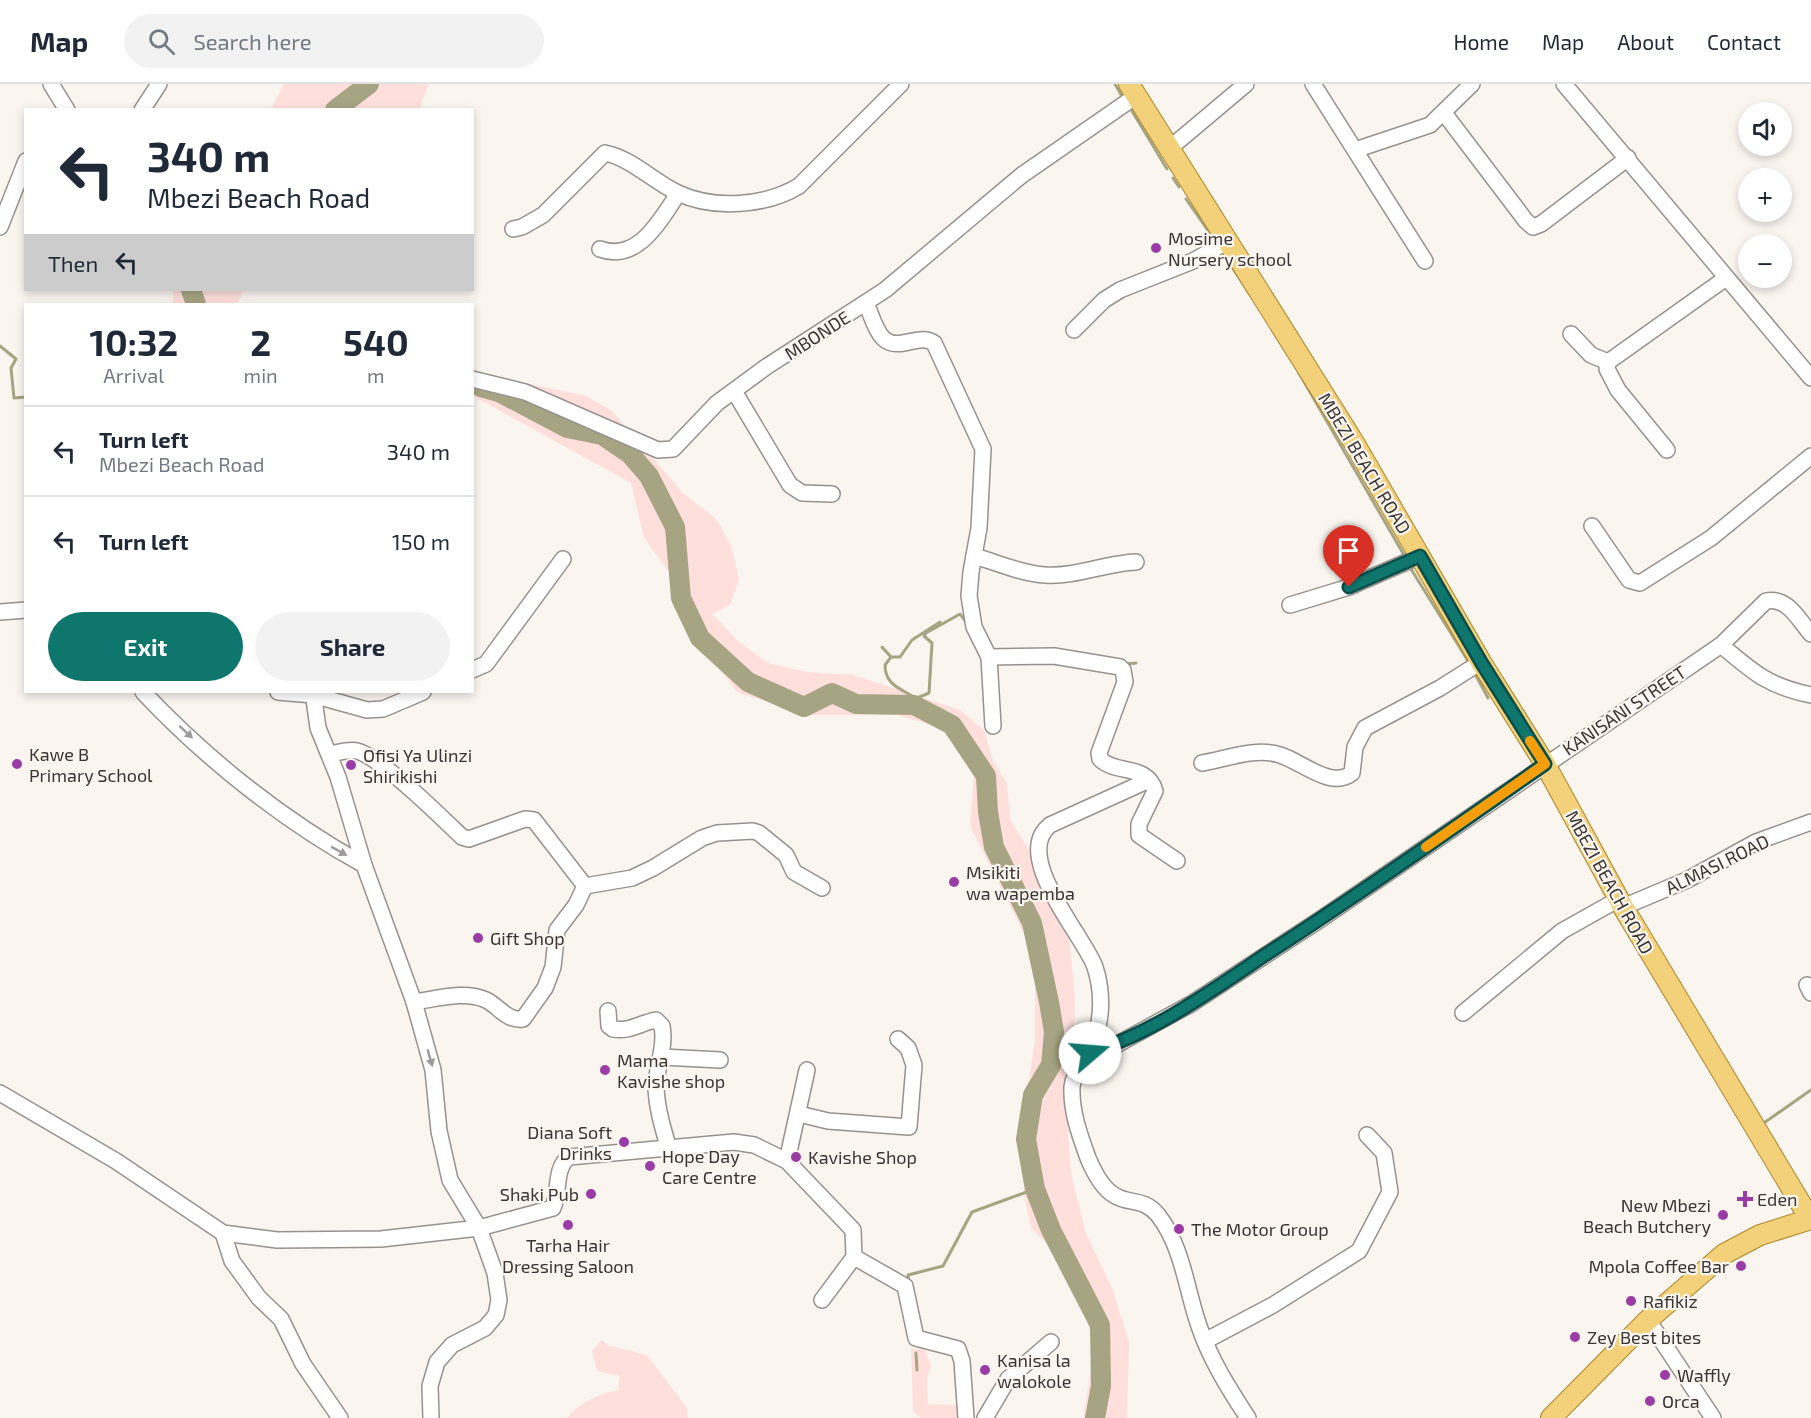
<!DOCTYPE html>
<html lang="en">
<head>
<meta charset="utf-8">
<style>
	:root { --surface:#fff; --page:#f2f2f3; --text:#1f2937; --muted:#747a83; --line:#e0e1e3; --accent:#0f766e }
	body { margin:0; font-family:"Exo 2",sans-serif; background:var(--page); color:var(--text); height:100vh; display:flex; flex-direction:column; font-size:22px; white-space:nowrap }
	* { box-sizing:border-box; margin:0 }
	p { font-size:20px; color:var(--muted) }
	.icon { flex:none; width:33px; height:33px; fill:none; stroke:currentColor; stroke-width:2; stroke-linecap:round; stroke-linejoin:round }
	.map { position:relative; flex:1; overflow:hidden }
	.sheet { position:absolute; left:24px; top:219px; width:450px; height:390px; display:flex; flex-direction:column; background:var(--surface); border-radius:0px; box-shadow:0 3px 9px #0003 }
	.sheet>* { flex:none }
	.hud { position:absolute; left:24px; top:24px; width:450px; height:183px; border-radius:0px; box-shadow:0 3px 9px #0003; background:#fff; color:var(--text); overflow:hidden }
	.buttons { position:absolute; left:1738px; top:18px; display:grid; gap:12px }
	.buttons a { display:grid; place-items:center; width:54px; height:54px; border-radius:50%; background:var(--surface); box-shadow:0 3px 9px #0003; font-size:30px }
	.pin { position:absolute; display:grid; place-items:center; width:51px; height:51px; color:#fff; margin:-62px -26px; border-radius:50% 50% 50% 0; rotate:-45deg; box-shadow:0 0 6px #0007 }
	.pin .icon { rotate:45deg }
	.me { position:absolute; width:66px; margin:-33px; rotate:72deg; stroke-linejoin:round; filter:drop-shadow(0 0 4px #0008) }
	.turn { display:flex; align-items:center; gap:21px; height:126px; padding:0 24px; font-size:27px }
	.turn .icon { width:78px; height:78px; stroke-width:2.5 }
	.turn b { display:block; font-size:42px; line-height:51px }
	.then { display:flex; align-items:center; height:57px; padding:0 24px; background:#0003; gap:12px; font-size:22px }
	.eta { display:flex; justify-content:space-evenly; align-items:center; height:102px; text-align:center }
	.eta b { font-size:36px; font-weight:700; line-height:42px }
	.action { display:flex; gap:12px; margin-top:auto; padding:12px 24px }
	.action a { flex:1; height:69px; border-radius:36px; background:var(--accent); color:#fff; font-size:24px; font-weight:700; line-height:69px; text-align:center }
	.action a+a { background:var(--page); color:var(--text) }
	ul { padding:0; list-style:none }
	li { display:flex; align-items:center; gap:18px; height:90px; padding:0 24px; border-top:2px solid var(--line) }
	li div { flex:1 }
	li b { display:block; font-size:22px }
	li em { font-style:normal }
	header { display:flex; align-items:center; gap:36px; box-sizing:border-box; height:84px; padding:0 30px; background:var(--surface); border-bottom:2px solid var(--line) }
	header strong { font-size:28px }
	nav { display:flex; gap:33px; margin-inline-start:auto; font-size:21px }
	.search { width:420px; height:54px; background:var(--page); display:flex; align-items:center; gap:15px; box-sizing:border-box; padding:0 21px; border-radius:33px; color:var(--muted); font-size:22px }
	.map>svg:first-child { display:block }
</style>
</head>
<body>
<header>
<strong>Map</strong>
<div class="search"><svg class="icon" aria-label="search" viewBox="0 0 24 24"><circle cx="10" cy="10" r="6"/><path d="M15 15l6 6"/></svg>Search here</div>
<nav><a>Home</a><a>Map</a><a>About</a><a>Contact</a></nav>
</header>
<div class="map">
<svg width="1811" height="1334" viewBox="0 0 1811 1334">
	<rect width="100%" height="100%" fill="#fbf5f0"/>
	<!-- green -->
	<g fill="#fedfdc">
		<polygon points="284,0 429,0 419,25 271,25"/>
		<polygon points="174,206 244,206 237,220 172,220"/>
		<polygon points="472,287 586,312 611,326 683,409 716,435 731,461 739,495 730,521 712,530 738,557 768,579 807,588 853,591 960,626 984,646 993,677 1007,699 1010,735 1038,781 1068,842 1075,914 1073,982 1066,1016 1071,1090 1086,1149 1112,1204 1129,1258 1127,1334 1083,1334 1095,1261 1067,1180 1031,1144 1024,1110 1021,1042 1035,957 1035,871 970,742 974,690 961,655 942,644 897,631 814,631 738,609 700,560 670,489 644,454 631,399 473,312"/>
		<path d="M 602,1256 L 607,1261 L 647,1271 L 687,1324 L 688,1334 L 567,1334 C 580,1318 598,1310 618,1306 L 620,1292 L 597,1287 L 592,1267 Z"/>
		<polygon points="911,1263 915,1266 924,1263 931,1282 927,1294 928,1320 958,1321 969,1334 921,1334 913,1328"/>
	</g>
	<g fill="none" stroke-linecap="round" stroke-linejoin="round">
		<!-- stream -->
		<g stroke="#a6a482" stroke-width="3">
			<polyline points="1115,0 1123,14"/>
			<polyline points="1132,27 1167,85"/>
			<polyline points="1173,94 1179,103"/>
			<polyline points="1186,115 1216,158"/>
			<polyline points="1224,171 1251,212"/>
			<polyline points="0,262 16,275 11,284 14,314 26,313"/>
			<polyline points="1299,289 1404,471"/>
			<polyline points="1411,485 1470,580"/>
			<path d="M 882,563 L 891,573 L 885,581 C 885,603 904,605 918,616 C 923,619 927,626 931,630"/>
			<polyline points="891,573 900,573 912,556 940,538"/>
			<polyline points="1125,580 1136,579"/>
			<polyline points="1474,588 1488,614"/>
			<polyline points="917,614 929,609 932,559 924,552 926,549 960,530 967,539"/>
			<polyline points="1761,1041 1811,1006"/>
			<polyline points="909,1200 908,1191 943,1182 972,1128 1035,1105"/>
			<polyline points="916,1269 917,1286"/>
		</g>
		<!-- river -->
		<g stroke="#a6a482" stroke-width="20">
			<polyline points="335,26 369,0"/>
			<polyline points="191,206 196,220"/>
			<polyline points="481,303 499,308 567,344 602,351 630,370 649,392 675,443 681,514 700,554 748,598 804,623 832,609 856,620 914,621 952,641 986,692 988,728 994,763 1032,839 1049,918 1054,948 1051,981 1033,1011 1026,1055 1035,1105 1051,1146 1100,1241 1101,1302 1095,1334"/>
		</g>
		<defs>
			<g id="minor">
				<polyline points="51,0 67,26"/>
				<polyline points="1313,0 1425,177"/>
				<polyline points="1564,0 1811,294"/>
				<polyline points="142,26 159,0"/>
				<polyline points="1444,29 1526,137 1533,143 1541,140 1628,74"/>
				<polyline points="1170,64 1246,0"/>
				<polyline points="1355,66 1430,41 1472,0"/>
				<polyline points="0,143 26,77"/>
				<path d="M 513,145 L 522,143 L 543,131 L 605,69 C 631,74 654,98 678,109 C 714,126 766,122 799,102 L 901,0"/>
				<path d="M 600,165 C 638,179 660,136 678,110"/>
				<path d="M 866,219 C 871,230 875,246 883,254 C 898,269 919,248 934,259 L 983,365 L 979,444 L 971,488 L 969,512 L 974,543 L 989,573 L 993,642"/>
				<polyline points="1074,246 1104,216 1120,206 1193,177 1228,157"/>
				<polyline points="1571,250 1591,271 1608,278"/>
				<polyline points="472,295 525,308 658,366 673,365 717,319 766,283 885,206 1022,91 1136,12"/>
				<polyline points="734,307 790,401 802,409 832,410"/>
				<polyline points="1667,366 1618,306 1607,285 1608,278 1726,194"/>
				<polyline points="1592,442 1629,496 1640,499 1711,454 1811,372"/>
				<path d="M 974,472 C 996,478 1022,490 1045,491 C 1076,493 1106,479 1136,478"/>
				<polyline points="1290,521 1349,503 1420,472"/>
				<polyline points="0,528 26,526"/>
				<path d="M 1721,561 C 1754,589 1768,602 1811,611"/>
				<path d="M 989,573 L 1054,572 L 1120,583 L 1123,586 L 1125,598 L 1099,669 L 1100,675 C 1116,691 1147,679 1155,707 L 1139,740 L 1139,751 L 1177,777"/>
				<polyline points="472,586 486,580 563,475"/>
				<path d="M 143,608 C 206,675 284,737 364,781"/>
				<polyline points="278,608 313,611 367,626 383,625 423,608"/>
				<polyline points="313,608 318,644 338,693 364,781 414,918 433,986 439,1047 450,1096 479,1144 495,1189 499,1216 496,1231 485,1244 452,1261 437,1278 430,1302 431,1334"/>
				<path d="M 329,670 C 337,669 349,665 357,667 C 381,673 442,734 462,753 L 469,755 L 525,735 L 534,736 L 585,802 L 576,821 L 557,846 L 553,883 L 545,904 L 523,935 C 506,937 499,922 486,916 C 465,906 436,915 414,918"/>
				<path d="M 1202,679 C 1226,675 1256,663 1280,671 C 1301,677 1331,706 1352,689 L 1355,663 L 1365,644 L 1440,604 L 1481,578"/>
				<path d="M 1149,696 L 1050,741 C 1011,772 1084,852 1095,883 C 1104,911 1102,941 1090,967 C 1085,980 1073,989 1072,1003 C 1071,1028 1080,1052 1088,1074 C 1093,1086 1102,1104 1114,1111 C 1129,1121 1143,1113 1158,1131 C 1183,1163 1186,1205 1199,1242 C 1210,1275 1229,1305 1248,1334"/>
				<polyline points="585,802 632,794 653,784 702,754 717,749 753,747 759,749 786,771 794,788 822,804"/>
				<polyline points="1623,823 1687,796 1756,758 1811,738"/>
				<polyline points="1807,901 1811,909"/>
				<path d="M 608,927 L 609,942 L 613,945 C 630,948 640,939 656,936 L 662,942 C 666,963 656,983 656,1004 C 657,1025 663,1045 669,1065"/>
				<polyline points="1463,929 1562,847 1619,815"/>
				<path d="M 1090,969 L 1116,961 L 1191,920 L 1321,835 L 1721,561 L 1766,517 C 1788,513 1798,535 1811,550"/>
				<polyline points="662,973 720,976"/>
				<path d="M 0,1009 L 116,1077 L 223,1149 L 277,1156 L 381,1155 L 479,1144 L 553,1124 C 560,1108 554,1084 569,1073 L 734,1058 L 754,1061 L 787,1077 L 853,1146 L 854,1173 L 822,1216"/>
				<polyline points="799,1030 828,1037 909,1043 914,981 908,964 898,955"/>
				<polyline points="787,1077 807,986"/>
				<polyline points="223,1149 232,1177 259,1214 281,1235 303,1280 340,1334"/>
				<polyline points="854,1173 905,1202 916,1254 958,1265 962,1277 966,1334"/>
				<polyline points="1648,1236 1713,1334"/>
				<polyline points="1205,1257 1273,1221 1359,1167 1390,1108 1384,1069 1367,1051"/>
				<polyline points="985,1334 1008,1295 1051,1258"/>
			</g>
			<g id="major">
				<polyline points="1129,0 1353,357 1481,578 1545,680 1623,823 1810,1135"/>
				<polyline points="1551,1334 1648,1236 1724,1170 1760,1151 1811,1135"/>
			</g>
		</defs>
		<!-- minor casing -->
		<use href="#minor" stroke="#97928e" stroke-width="18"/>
		<!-- major casing -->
		<use href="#major" stroke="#ab8728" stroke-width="22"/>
		<!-- minor -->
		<use href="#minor" stroke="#fff" stroke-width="15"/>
		<!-- major -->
		<use href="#major" stroke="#f2d17a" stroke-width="20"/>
	</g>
	<!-- one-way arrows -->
	<defs><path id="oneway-solid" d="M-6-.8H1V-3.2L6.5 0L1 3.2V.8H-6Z" transform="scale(1.5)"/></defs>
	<g fill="#9c9a9a">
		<use href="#oneway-solid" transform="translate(186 648) rotate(43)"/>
		<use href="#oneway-solid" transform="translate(339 767) rotate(29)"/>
		<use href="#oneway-solid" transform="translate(430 974) rotate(74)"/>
	</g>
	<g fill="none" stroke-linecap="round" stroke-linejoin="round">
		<defs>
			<path id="route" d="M 1090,969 C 1154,948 1210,908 1265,871 C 1360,810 1452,745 1545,680 L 1481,578 L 1420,472 L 1349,503"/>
		</defs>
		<!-- route casing -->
		<use href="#route" stroke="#0a4d48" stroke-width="15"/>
		<!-- route -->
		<use href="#route" stroke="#0f766e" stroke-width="10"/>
		<!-- slow -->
		<polyline stroke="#f59e0b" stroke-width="10" points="1426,763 1545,680 1530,657"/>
	</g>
	<!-- markers -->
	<g fill="#993ca5" stroke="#fbf5f0" stroke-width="2">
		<circle cx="1156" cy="164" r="6"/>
		<circle cx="17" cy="680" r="6"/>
		<circle cx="351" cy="681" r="6"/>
		<circle cx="954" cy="798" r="6"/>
		<circle cx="478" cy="854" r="6"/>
		<circle cx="605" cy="986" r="6"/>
		<circle cx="624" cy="1058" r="6"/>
		<circle cx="796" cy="1073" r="6"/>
		<circle cx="650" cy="1082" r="6"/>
		<circle cx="591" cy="1110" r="6"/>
		<path d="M1742 1106h6v6h6v6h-6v6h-6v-6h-6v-6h6z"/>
		<circle cx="1723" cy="1131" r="6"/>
		<circle cx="568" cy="1141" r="6"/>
		<circle cx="1179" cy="1145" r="6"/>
		<circle cx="1741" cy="1182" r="6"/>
		<circle cx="1631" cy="1217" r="6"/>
		<circle cx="1575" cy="1253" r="6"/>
		<circle cx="985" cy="1286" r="6"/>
		<circle cx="1665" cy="1291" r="6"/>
		<circle cx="1650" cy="1317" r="6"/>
	</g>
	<g text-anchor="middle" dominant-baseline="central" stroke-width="4.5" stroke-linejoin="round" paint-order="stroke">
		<!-- poi labels -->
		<g font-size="18" fill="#383634" stroke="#fbf5f0" text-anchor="start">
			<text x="1168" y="154">Mosime<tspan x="1168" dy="21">Nursery school</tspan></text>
			<text x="29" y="670">Kawe B<tspan x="29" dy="21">Primary School</tspan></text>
			<text x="363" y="671">Ofisi Ya Ulinzi<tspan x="363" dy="21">Shirikishi</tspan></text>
			<text x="966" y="788">Msikiti<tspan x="966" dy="21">wa wapemba</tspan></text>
			<text x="490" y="854">Gift Shop</text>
			<text x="617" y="976">Mama<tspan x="617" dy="21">Kavishe shop</tspan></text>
			<text x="612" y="1048" text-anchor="end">Diana Soft<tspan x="612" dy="21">Drinks</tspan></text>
			<text x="662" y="1072">Hope Day<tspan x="662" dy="21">Care Centre</tspan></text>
			<text x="808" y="1073">Kavishe Shop</text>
			<text x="579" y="1110" text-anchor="end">Shaki Pub</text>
			<text x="1757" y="1115">Eden</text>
			<text x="1711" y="1121" text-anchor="end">New Mbezi<tspan x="1711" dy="21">Beach Butchery</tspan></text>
			<text x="1191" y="1145">The Motor Group</text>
			<text x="568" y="1161" text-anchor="middle">Tarha Hair<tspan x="568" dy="21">Dressing Saloon</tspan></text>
			<text x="1729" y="1182" text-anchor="end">Mpola Coffee Bar</text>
			<text x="1643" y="1217">Rafikiz</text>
			<text x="1587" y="1253">Zey Best bites</text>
			<text x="997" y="1276">Kanisa la<tspan x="997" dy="21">walokole</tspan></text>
			<text x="1677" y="1291">Waffly</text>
			<text x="1662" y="1317">Orca</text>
		</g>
		<!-- street labels -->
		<g font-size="18" fill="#383634" stroke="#fbf5f0">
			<text transform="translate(817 251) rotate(-33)">MBONDE</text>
			<text transform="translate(1365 379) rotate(59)">MBEZI BEACH ROAD</text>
			<text transform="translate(1624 626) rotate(-34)">KANISANI STREET</text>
			<text transform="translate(1717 780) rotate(-26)">ALMASI ROAD</text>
			<text transform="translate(1610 798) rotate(61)">MBEZI BEACH ROAD</text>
		</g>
	</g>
</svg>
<div class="buttons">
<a><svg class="icon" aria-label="sound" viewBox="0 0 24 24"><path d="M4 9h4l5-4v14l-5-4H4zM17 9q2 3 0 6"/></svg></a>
<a>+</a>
<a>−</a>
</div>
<div class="pin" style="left:1349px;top:503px;background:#d93025"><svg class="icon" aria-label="arrive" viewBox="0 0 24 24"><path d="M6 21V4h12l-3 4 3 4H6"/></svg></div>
<svg class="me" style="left:1090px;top:969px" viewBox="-20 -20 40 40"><circle r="19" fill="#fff"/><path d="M0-13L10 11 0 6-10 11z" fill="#0f766e"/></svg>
<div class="hud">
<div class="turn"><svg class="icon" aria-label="left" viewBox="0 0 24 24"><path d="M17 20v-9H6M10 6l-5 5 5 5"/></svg><div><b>340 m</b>Mbezi Beach Road</div></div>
<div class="then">Then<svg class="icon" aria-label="left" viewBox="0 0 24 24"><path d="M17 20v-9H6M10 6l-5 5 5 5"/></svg></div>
</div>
<section class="sheet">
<div class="eta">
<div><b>10:32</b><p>Arrival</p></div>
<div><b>2</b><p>min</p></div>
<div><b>540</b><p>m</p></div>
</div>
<ul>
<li><svg class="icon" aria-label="left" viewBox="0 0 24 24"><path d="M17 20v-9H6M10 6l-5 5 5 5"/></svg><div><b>Turn left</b><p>Mbezi Beach Road</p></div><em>340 m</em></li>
<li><svg class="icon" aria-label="left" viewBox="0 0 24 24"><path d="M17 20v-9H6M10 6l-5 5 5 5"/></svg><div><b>Turn left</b></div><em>150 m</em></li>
</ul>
<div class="action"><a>Exit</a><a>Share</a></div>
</section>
</div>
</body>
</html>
